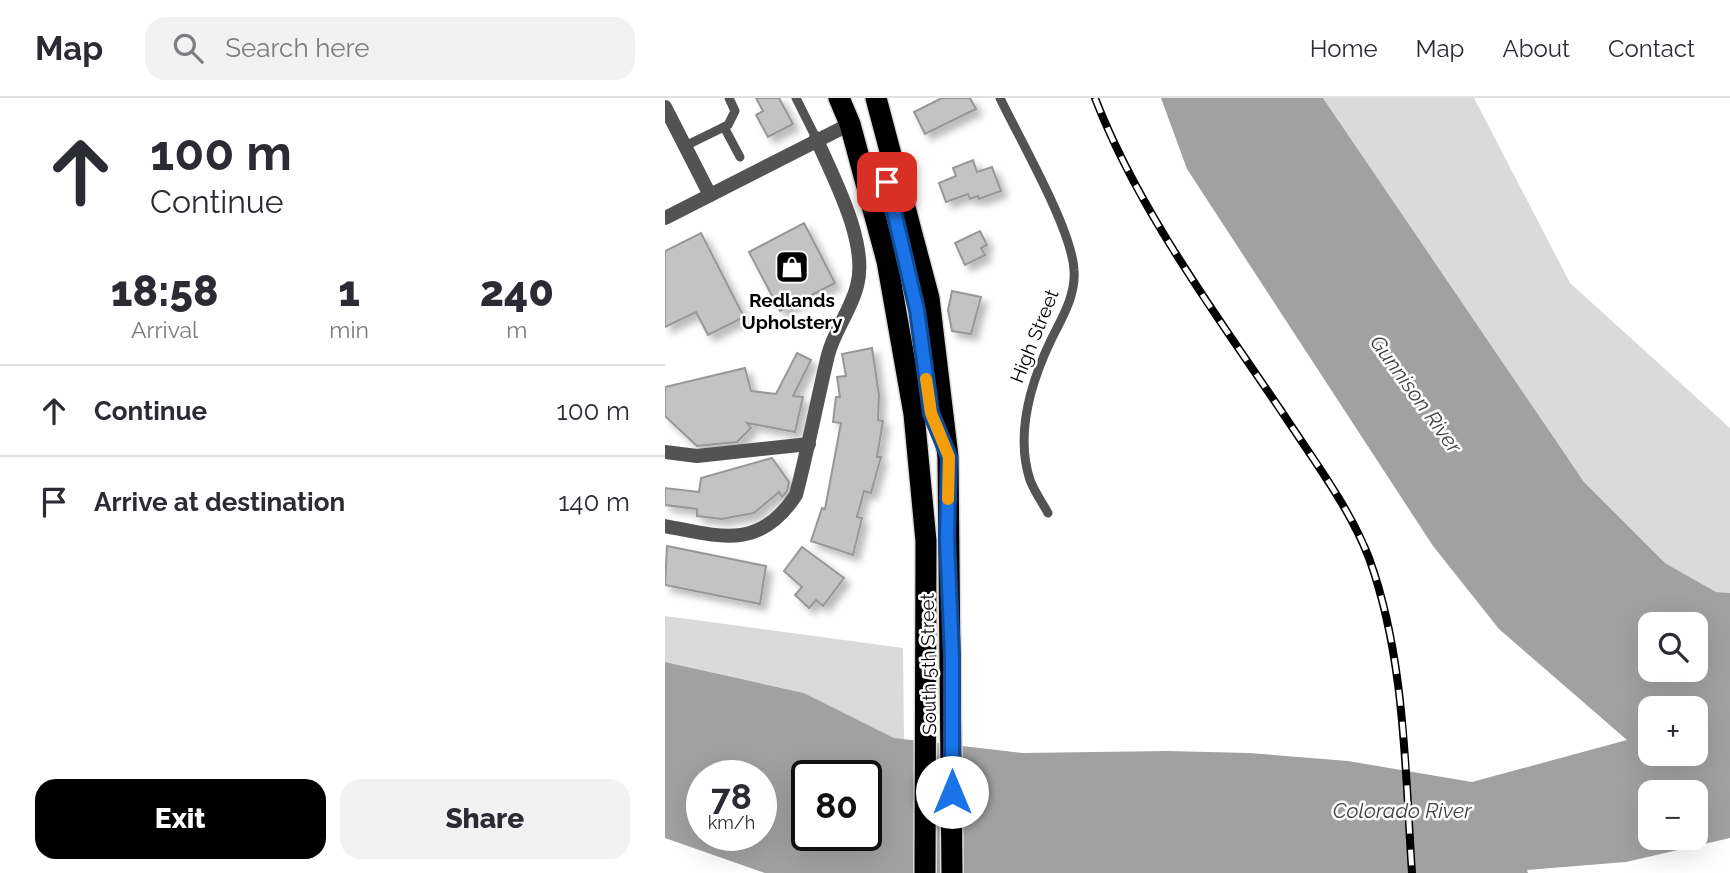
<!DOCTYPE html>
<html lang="en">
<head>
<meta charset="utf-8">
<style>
	:root { --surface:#fff; --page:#f2f2f3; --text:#2b2b33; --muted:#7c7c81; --line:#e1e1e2; --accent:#000 }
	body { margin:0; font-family:Raleway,sans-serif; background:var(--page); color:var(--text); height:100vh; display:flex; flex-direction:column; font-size:26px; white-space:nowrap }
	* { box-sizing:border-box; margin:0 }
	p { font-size:23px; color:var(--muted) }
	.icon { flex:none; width:38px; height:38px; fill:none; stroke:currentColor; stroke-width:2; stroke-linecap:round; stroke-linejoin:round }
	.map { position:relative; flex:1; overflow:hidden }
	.panel { display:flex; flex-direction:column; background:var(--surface); width:665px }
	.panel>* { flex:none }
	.hud { background:#fff; color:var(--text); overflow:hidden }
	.fabs { position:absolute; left:973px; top:514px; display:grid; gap:14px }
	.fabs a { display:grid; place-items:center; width:70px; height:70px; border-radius:14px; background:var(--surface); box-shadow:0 7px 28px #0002; font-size:35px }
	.speed { position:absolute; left:21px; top:662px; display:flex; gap:14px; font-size:35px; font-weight:700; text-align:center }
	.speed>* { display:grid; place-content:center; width:91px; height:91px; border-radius:50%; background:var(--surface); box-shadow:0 7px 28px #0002; line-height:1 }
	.speed small { font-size:18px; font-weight:400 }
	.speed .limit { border:4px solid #111; border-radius:10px; background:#fff; color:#111 }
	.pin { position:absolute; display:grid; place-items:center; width:60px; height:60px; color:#fff; margin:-30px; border-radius:14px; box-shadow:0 4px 10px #0006 }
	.me { position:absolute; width:77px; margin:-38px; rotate:0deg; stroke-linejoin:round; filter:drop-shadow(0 0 5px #0008) }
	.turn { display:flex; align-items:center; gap:24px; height:147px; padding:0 35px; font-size:32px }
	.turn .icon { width:91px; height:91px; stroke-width:2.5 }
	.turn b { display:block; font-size:49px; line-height:60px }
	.eta { display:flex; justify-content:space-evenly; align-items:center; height:119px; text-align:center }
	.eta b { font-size:42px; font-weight:800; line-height:49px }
	.button { display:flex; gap:14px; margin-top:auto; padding:14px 35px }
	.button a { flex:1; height:80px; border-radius:21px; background:var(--accent); color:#fff; font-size:28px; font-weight:800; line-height:80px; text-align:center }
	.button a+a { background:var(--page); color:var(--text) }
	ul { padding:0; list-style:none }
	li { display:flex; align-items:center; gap:21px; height:91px; padding:0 35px; border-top:2px solid var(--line) }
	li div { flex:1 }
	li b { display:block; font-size:26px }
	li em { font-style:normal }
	header { display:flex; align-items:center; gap:42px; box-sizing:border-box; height:98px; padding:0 35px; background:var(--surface); border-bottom:2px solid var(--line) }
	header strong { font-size:33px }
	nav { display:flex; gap:38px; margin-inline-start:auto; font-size:24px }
	.search { width:490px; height:63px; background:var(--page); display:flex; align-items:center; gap:18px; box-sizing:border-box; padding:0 24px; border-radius:21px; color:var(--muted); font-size:26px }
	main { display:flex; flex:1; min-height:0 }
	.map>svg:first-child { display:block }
</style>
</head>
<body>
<header>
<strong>Map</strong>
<div class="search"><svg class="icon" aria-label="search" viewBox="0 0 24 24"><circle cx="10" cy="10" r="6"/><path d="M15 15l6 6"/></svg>Search here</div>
<nav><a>Home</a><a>Map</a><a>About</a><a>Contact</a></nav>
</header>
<main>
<section class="panel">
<div class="hud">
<div class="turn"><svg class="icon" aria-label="ahead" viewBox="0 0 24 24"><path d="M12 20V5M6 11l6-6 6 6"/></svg><div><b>100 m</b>Continue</div></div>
</div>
<div class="eta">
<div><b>18:58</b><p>Arrival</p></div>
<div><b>1</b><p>min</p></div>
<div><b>240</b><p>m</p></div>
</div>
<ul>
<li><svg class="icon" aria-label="ahead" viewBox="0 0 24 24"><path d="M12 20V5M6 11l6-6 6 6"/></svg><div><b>Continue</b></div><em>100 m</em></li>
<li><svg class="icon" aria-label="arrive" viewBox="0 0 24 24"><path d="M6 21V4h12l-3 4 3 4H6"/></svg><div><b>Arrive at destination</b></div><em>140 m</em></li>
</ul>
<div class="button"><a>Exit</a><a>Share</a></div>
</section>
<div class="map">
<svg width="1065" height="775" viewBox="0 0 1065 775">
	<defs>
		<filter id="shadow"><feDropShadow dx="6" dy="6" stdDeviation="3.5" flood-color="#0004"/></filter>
	</defs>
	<rect width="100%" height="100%" fill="#fff"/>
	<!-- green -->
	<g fill="#dadada">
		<polygon points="658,0 809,0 905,185 1065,330 1065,495 1051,494 1000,465 919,384"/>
		<polygon points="0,518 238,550 239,642 229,640 139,595 0,564"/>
	</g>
	<!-- water -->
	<path fill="#a1a1a1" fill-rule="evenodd" d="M 496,0 L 658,0 L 919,384 L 1000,465 L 1051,494 L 1065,495 L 1065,740 L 961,764 L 862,772 L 863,775 L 100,775 L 0,740 L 0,564 L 139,595 L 229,640 L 358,655 L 502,653 L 584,655 L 683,663 L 807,684 L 962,642 L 834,531 L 768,448 L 522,71 ZM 985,527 L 1031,527 L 1031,572 L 985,572 ZM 985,611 L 1031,611 L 1031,656 L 985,656 ZM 37,677 L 96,677 L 96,737 L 37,737 ZM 142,677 L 201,677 L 201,737 L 142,737 ZM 985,695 L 1031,695 L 1031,740 L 985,740 Z"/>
	<!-- building -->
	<g fill="#c3c3c3" stroke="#979797" stroke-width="2" filter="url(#shadow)">
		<polygon points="91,0 114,0 128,26 103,39 91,17 98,13"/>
		<polygon points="277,0 305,0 311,11 260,36 249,14"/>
		<polygon points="308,62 312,74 327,69 336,93 314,101 313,98 305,101 303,96 281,104 274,85 291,78 288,70"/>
		<polygon points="139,125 170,185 115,213 84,154"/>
		<polygon points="315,133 322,147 316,150 320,157 300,167 290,145"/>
		<polygon points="36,135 79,219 43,237 31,214 0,229 0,153"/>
		<polygon points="287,193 316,199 306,236 287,233 283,212"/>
		<polygon points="207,250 214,297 213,322 218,323 212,359 216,359 206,395 199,393 192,419 197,420 188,457 146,443 157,410 160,411 176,325 168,324 171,299 175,299 172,279 181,278 177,256"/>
		<polygon points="132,255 146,262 128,298 138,299 130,334 82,325 86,330 72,344 32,348 0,318 0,289 80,270 86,293 111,296"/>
		<polygon points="107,360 124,384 122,393 117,399 114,394 89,415 57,421 32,418 32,411 0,407 0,390 34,394 36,380"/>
		<polygon points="2,448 101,468 95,506 0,487"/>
		<polygon points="137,449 179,480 158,508 151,502 144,510 130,497 137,489 119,473"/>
	</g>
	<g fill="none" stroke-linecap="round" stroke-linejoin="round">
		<defs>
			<g id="highway">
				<polyline points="174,0 185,26 222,163 249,316 261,443 260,775"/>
				<polyline points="211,0 264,200 283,359 287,775"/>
			</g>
		</defs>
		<!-- highway casing -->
		<use href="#highway" stroke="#dbdbdb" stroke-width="24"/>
		<!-- lane -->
		<g stroke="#535353" stroke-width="9">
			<polyline points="131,0 151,40"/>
			<path d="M 335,0 C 354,40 407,131 409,172 C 411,197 397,220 386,242 C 366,284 350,336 365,382 C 369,393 377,404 383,415"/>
			<polyline points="59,29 75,59"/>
			<polyline points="20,48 63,27 70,13 64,0"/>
		</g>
		<!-- street -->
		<g stroke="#535353" stroke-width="14">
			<polyline points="0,9 45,97"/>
			<polyline points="0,120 185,26"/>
			<polyline points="0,354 32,358 144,346"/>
			<path d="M 0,428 C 56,439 95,452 131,397 C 143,351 152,303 163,257 C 169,233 186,212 192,188 C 204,145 168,79 151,40"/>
		</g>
		<!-- highway -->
		<use href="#highway" stroke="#000" stroke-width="21"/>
		<defs>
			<path id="rail" d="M 430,0 C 475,116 554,220 623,323 C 652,367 685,411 704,460 C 740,559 740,671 747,775"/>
		</defs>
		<!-- rail casing -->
		<use href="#rail" stroke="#000" stroke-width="8"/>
		<!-- rail -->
		<use href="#rail" stroke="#fff" stroke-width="5" stroke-dasharray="16" stroke-linecap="butt"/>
	</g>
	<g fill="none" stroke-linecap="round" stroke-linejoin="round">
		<defs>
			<polyline id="route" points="222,84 252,212 266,315 284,359 282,440 287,559 287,694"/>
		</defs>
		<!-- route casing -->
		<use href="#route" stroke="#114b97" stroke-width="18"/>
		<!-- route -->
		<use href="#route" stroke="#1a73e8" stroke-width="12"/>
		<!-- slow -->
		<polyline stroke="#f59e0b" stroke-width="12" points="261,281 266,315 284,359 283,401"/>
	</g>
	<!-- icons -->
	<defs>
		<symbol id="shop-square" viewBox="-11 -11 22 22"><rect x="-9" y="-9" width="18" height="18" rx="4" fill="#000" stroke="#fff"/><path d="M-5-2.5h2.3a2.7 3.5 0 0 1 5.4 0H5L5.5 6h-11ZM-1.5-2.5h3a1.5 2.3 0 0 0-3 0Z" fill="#fff"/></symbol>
	</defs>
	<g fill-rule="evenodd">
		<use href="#shop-square" x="108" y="150" width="38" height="38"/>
	</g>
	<g text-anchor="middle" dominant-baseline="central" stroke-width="5" stroke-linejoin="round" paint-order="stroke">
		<!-- poi labels -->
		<g font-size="19" font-weight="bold" fill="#000" stroke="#fff">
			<text x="127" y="202">Redlands<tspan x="127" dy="22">Upholstery</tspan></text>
		</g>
		<!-- street labels -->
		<g font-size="19" fill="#000" stroke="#fff">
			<text transform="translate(369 238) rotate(-68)">High Street</text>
			<text transform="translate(263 566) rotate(-91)">South 5th Street</text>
		</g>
		<!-- water labels -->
		<g font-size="21" font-style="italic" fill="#424242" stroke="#fff">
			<text transform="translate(751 296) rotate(54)">Gunnison River</text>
			<text x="737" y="712">Colorado River</text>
		</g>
	</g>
</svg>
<div class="fabs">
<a><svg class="icon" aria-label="search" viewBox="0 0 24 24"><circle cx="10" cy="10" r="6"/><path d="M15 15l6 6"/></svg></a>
<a>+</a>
<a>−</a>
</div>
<div class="speed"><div>78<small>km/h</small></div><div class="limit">80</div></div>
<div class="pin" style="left:222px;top:84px;background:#d93025"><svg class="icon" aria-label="arrive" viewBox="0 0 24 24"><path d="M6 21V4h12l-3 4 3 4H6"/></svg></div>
<svg class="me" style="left:287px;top:694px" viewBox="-20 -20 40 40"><circle r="19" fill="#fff"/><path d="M0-13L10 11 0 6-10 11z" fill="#1a73e8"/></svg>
</div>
</main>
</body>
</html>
